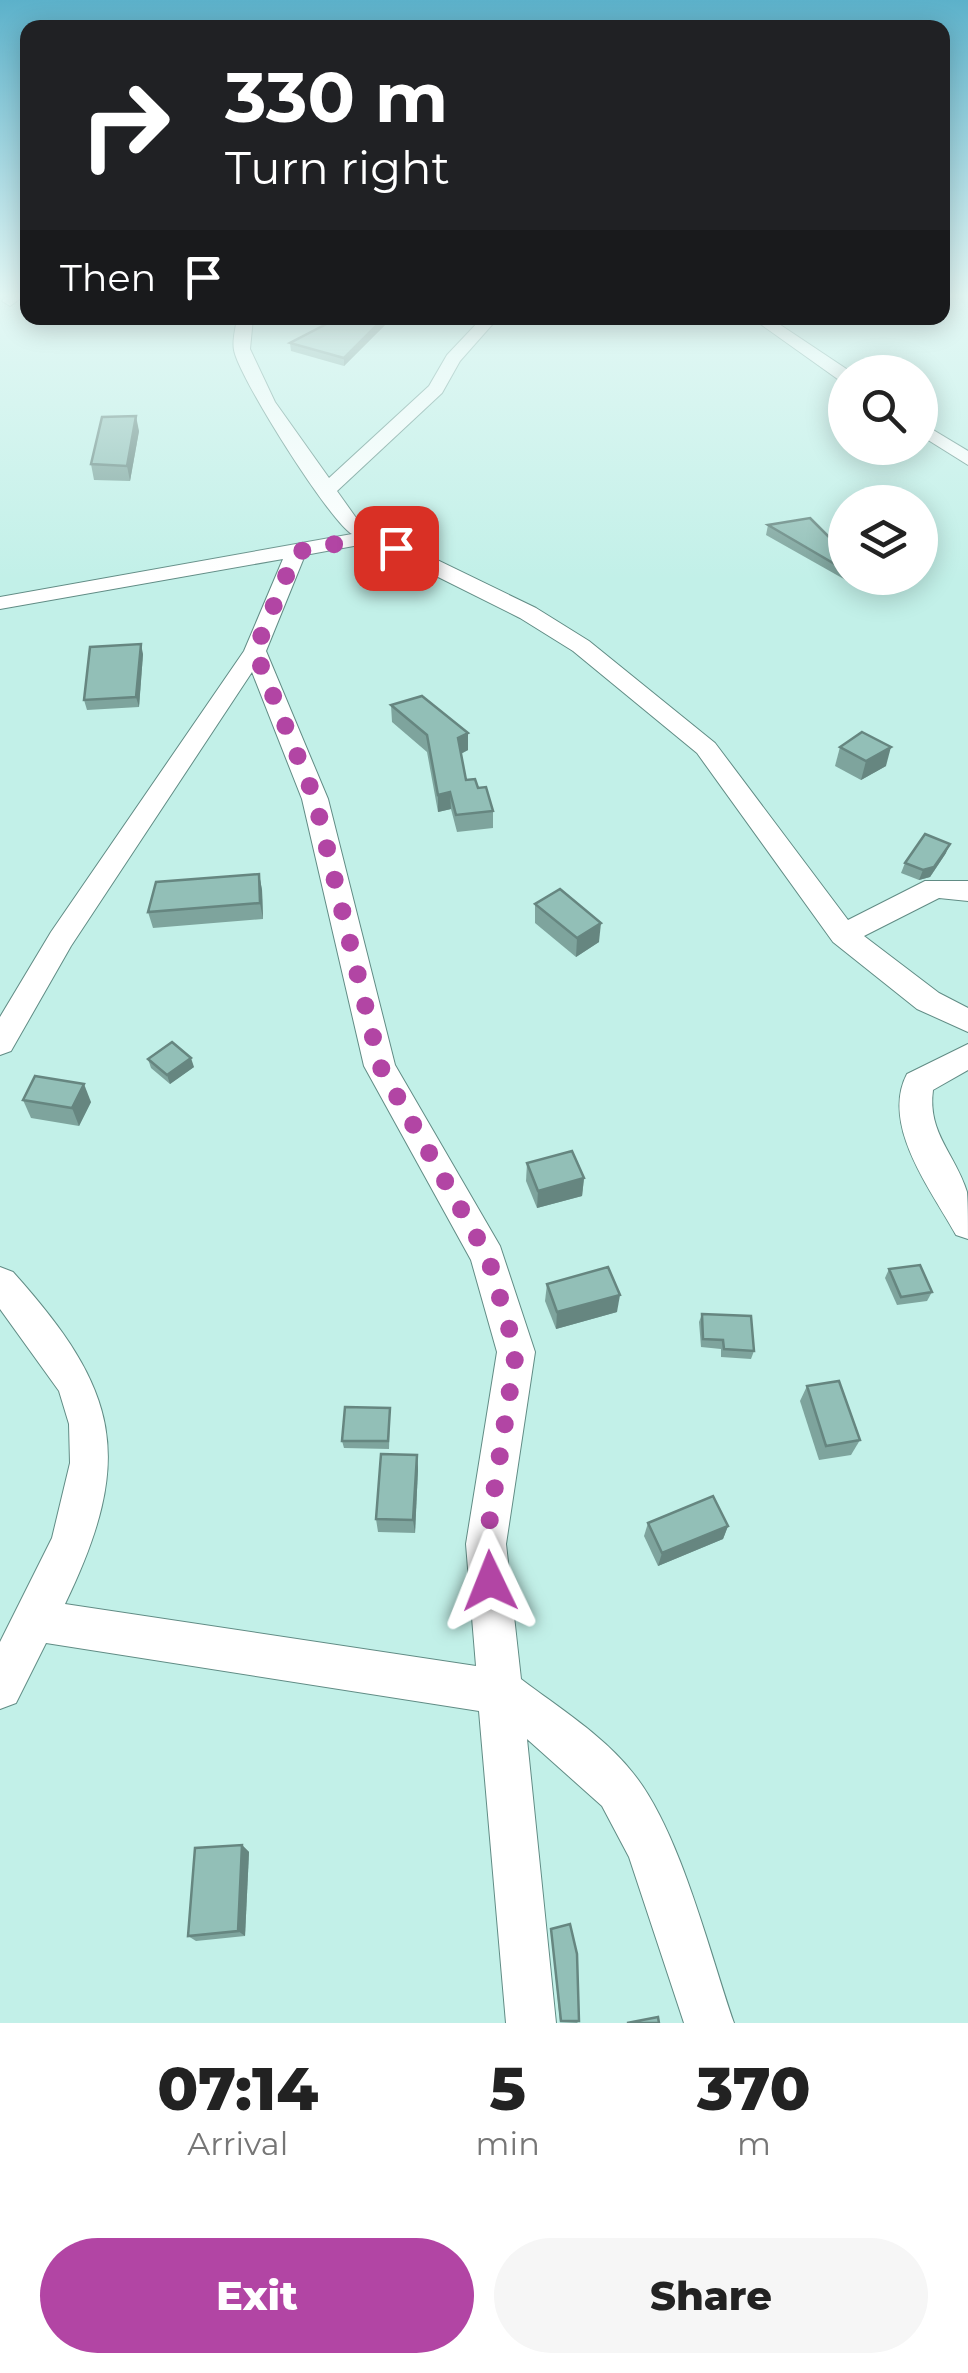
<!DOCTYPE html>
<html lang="en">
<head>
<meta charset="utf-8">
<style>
	:root { --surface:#fff; --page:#f6f6f6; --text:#222; --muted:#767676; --accent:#b245a4 }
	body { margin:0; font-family:Montserrat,sans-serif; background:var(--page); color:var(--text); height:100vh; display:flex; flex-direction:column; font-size:38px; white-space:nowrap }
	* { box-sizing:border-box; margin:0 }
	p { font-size:32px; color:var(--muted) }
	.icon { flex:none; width:55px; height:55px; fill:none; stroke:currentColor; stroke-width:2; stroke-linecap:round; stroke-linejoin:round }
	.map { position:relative; height:2023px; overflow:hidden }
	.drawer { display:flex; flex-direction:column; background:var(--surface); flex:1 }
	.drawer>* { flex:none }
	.banner { position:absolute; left:20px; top:20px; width:930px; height:305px; border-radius:20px; box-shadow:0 5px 25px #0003; background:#202124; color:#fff; overflow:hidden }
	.controls { position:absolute; left:828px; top:355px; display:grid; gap:20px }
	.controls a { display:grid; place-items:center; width:110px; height:110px; border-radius:50%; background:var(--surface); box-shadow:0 5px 25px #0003; font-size:50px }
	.pin { position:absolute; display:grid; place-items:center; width:85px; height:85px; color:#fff; margin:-42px; border-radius:20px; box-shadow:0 5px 15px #0006 }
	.me { position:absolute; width:110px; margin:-55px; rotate:358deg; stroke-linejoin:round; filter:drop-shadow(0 0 8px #0008) }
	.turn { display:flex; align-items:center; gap:35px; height:210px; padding:0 40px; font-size:45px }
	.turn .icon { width:130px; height:130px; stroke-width:2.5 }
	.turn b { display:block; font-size:70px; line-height:85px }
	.then { display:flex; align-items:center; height:95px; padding:0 40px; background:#0003; gap:20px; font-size:38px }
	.eta { display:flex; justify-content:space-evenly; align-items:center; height:170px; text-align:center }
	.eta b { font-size:60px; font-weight:800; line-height:70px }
	.action { display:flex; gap:20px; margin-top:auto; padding:20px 40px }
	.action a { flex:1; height:115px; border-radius:60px; background:var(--accent); color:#fff; font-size:40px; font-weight:800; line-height:115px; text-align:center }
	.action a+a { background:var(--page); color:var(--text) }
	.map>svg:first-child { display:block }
</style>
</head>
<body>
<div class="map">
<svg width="968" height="2023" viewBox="0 0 968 2023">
	<rect width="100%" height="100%" fill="#c2f0e8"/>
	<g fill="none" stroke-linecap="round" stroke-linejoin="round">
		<defs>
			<g id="minor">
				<polygon points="8,295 25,295 10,306 2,301"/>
				<path d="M 237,318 L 253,318 L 250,349 L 275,402 L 329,478 L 429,386 L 447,355 L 482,318 L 498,318 L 460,361 L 442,393 L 337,491 L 359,522 L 536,608 L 589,641 L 715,743 L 848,920 L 925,881 L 968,881 L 968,901 L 939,898 L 864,936 L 939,993 L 968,1008 L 968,1032 L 917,1009 L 833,942 L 697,753 L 573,651 L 520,618 L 370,543 L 305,555 L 266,651 L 328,799 L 395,1065 L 500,1246 L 535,1352 L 506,1544 L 521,1679 C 559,1708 603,1735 633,1773 C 680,1831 709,1951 734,2023 L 684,2023 L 629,1857 L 602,1806 L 527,1739 L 556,2023 L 506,2023 L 479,1711 L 46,1643 L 16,1703 L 0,1709 L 0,1642 L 52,1538 L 70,1463 L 69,1424 L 59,1391 L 0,1309 L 0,1267 L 13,1272 C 119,1390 136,1457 65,1604 L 476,1666 L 466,1544 L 497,1352 L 471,1260 L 364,1066 L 302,799 L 252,672 L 71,946 L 11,1051 L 0,1055 L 0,1017 L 51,932 L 244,651 L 283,559 L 0,609 L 0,597 L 352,534 C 331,523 239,378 234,350 C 232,340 236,327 237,318 Z"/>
				<polygon points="752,318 770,318 851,372 845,372 845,381 839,380"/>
				<polygon points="920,422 968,451 968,465 920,435"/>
				<path d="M 968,1044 L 968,1070 L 933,1090 C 927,1133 956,1155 967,1192 C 968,1205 968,1225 968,1239 L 956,1235 C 932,1191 880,1125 907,1074 Z"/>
			</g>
		</defs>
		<!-- minor casing -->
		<use href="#minor" stroke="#618c85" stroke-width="2"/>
		<!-- minor -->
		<use href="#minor" fill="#fff" fill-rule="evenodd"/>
	</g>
	<!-- wall -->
	<g fill="#7ea49d">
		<polygon points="338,318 392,318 344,366 291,351 290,343"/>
		<polygon points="139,431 130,481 94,480 91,464"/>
		<polygon points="768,525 845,553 845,578 863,578 862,582 858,587 766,535"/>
		<polygon points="143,654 139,707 87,710 84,700"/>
		<polygon points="391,705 468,750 461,754 466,780 478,788 493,811 493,828 457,832 451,809 438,812 427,752 392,722"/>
		<polygon points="840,747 886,766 861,780 835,766"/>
		<polygon points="946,853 930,877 919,880 901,873 905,863"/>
		<polygon points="259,874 262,890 263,919 153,928 148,912"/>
		<polygon points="535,904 599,942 576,957 535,923"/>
		<polygon points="148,1059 194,1067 170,1084 151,1068"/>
		<polygon points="23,1100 91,1102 79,1126 31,1118"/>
		<polygon points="527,1163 584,1178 582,1196 537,1208 526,1181"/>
		<polygon points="889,1269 932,1292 927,1301 897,1305 885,1278"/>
		<polygon points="547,1284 617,1312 556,1329 545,1301"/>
		<polygon points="702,1314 754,1351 751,1359 721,1357 721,1349 701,1347 699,1322"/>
		<polygon points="807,1386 860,1440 851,1455 819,1460 800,1401"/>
		<polygon points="390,1408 389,1449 344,1448 342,1441"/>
		<polygon points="417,1455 418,1469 415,1533 378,1532 376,1519"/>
		<polygon points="648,1523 728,1526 723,1539 658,1566 644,1536"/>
		<polygon points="242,1845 249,1852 245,1936 196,1941 188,1936"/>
		<polygon points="551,1929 579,2021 577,2023 560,2022"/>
	</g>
	<!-- shaded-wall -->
	<g fill="#668680">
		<polygon points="384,318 392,318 344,366 344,358"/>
		<polygon points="136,416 139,431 130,481 127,466"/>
		<polygon points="141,644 143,654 139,707 136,697"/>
		<polygon points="468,733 468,750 458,755 458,738"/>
		<polygon points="891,747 886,766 861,780 866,761"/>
		<polygon points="450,792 451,809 438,812 438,795"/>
		<polygon points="950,844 946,853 930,877 919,880 923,870"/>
		<polygon points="259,874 262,890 263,919 260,903"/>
		<polygon points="601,923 599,942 576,957 577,938"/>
		<polygon points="191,1058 194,1067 170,1084 167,1075"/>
		<polygon points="84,1084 91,1102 79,1126 72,1108"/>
		<polygon points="584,1178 582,1196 537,1208 538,1191"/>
		<polygon points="620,1295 617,1312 556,1329 557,1312"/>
		<polygon points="417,1455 418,1469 415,1533 413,1520"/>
		<polygon points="728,1526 723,1539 658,1566 662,1553"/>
		<polygon points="242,1845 249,1852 245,1936 238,1931"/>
	</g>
	<!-- building -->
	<g fill="#92bfb7" stroke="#668680" stroke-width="2.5">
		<polygon points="338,318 384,318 344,358 290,343"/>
		<polygon points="136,416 127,466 91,464 102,417"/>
		<polygon points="810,518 845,553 845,570 768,525"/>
		<polygon points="141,644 136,697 84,700 90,647"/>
		<polygon points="422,696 468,733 458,738 466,780 475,779 478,788 486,787 493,811 456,815 450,792 438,795 427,735 391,705"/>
		<polygon points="862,732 891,747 866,761 840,747"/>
		<polygon points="925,834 950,844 934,867 923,870 905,863"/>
		<polygon points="259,874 260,903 148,912 156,882"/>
		<polygon points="560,889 601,923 577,938 535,904"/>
		<polygon points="172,1042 191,1058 167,1075 148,1059"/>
		<polygon points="35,1076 84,1084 72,1108 23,1100"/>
		<polygon points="572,1151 584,1178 538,1191 527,1163"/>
		<polygon points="920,1265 932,1292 901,1297 889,1269"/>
		<polygon points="608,1267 620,1295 557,1312 547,1284"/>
		<polygon points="702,1314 751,1316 754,1351 724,1349 723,1340 703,1339"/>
		<polygon points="839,1381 860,1440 826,1446 807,1386"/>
		<polygon points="345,1407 390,1408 388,1441 342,1441"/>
		<polygon points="381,1454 417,1455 413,1520 376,1519"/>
		<polygon points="713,1496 728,1526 662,1553 648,1523"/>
		<polygon points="242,1845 238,1931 188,1936 195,1848"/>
		<polygon points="570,1924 577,1954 579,2021 561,2021 551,1929"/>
		<polygon points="658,2017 659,2023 627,2023"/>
	</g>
	<!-- sky -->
	<linearGradient id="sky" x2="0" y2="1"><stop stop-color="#5cb1ca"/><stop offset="0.51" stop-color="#e4f8f5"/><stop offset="1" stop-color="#e4f8f5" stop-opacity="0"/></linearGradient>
	<rect width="968" height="579" fill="url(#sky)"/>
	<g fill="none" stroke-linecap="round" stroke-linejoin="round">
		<!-- route -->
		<polyline stroke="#b245a4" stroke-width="18" stroke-dasharray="0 32.4" points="396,548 369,537 296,552 255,651 315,799 380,1066 488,1257 516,1352 486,1544 490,1581"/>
	</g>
</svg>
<div class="controls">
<a><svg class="icon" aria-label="search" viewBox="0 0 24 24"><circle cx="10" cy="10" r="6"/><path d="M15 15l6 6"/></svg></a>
<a><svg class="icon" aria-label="layers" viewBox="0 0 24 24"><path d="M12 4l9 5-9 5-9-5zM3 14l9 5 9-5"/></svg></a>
</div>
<div class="pin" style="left:396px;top:548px;background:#d93025"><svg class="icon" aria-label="arrive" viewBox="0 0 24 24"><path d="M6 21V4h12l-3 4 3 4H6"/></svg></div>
<svg class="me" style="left:490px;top:1581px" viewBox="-20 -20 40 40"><path d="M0-17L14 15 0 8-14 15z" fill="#b245a4" stroke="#fff" stroke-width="4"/></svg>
<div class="banner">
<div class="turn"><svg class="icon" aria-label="right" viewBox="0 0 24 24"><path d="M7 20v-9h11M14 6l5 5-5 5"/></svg><div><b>330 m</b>Turn right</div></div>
<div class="then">Then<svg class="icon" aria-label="arrive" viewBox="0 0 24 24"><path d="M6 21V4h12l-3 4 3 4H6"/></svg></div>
</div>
</div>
<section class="drawer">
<div class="eta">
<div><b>07:14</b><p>Arrival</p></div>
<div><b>5</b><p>min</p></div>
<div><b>370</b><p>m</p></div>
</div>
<div class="action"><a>Exit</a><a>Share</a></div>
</section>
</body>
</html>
